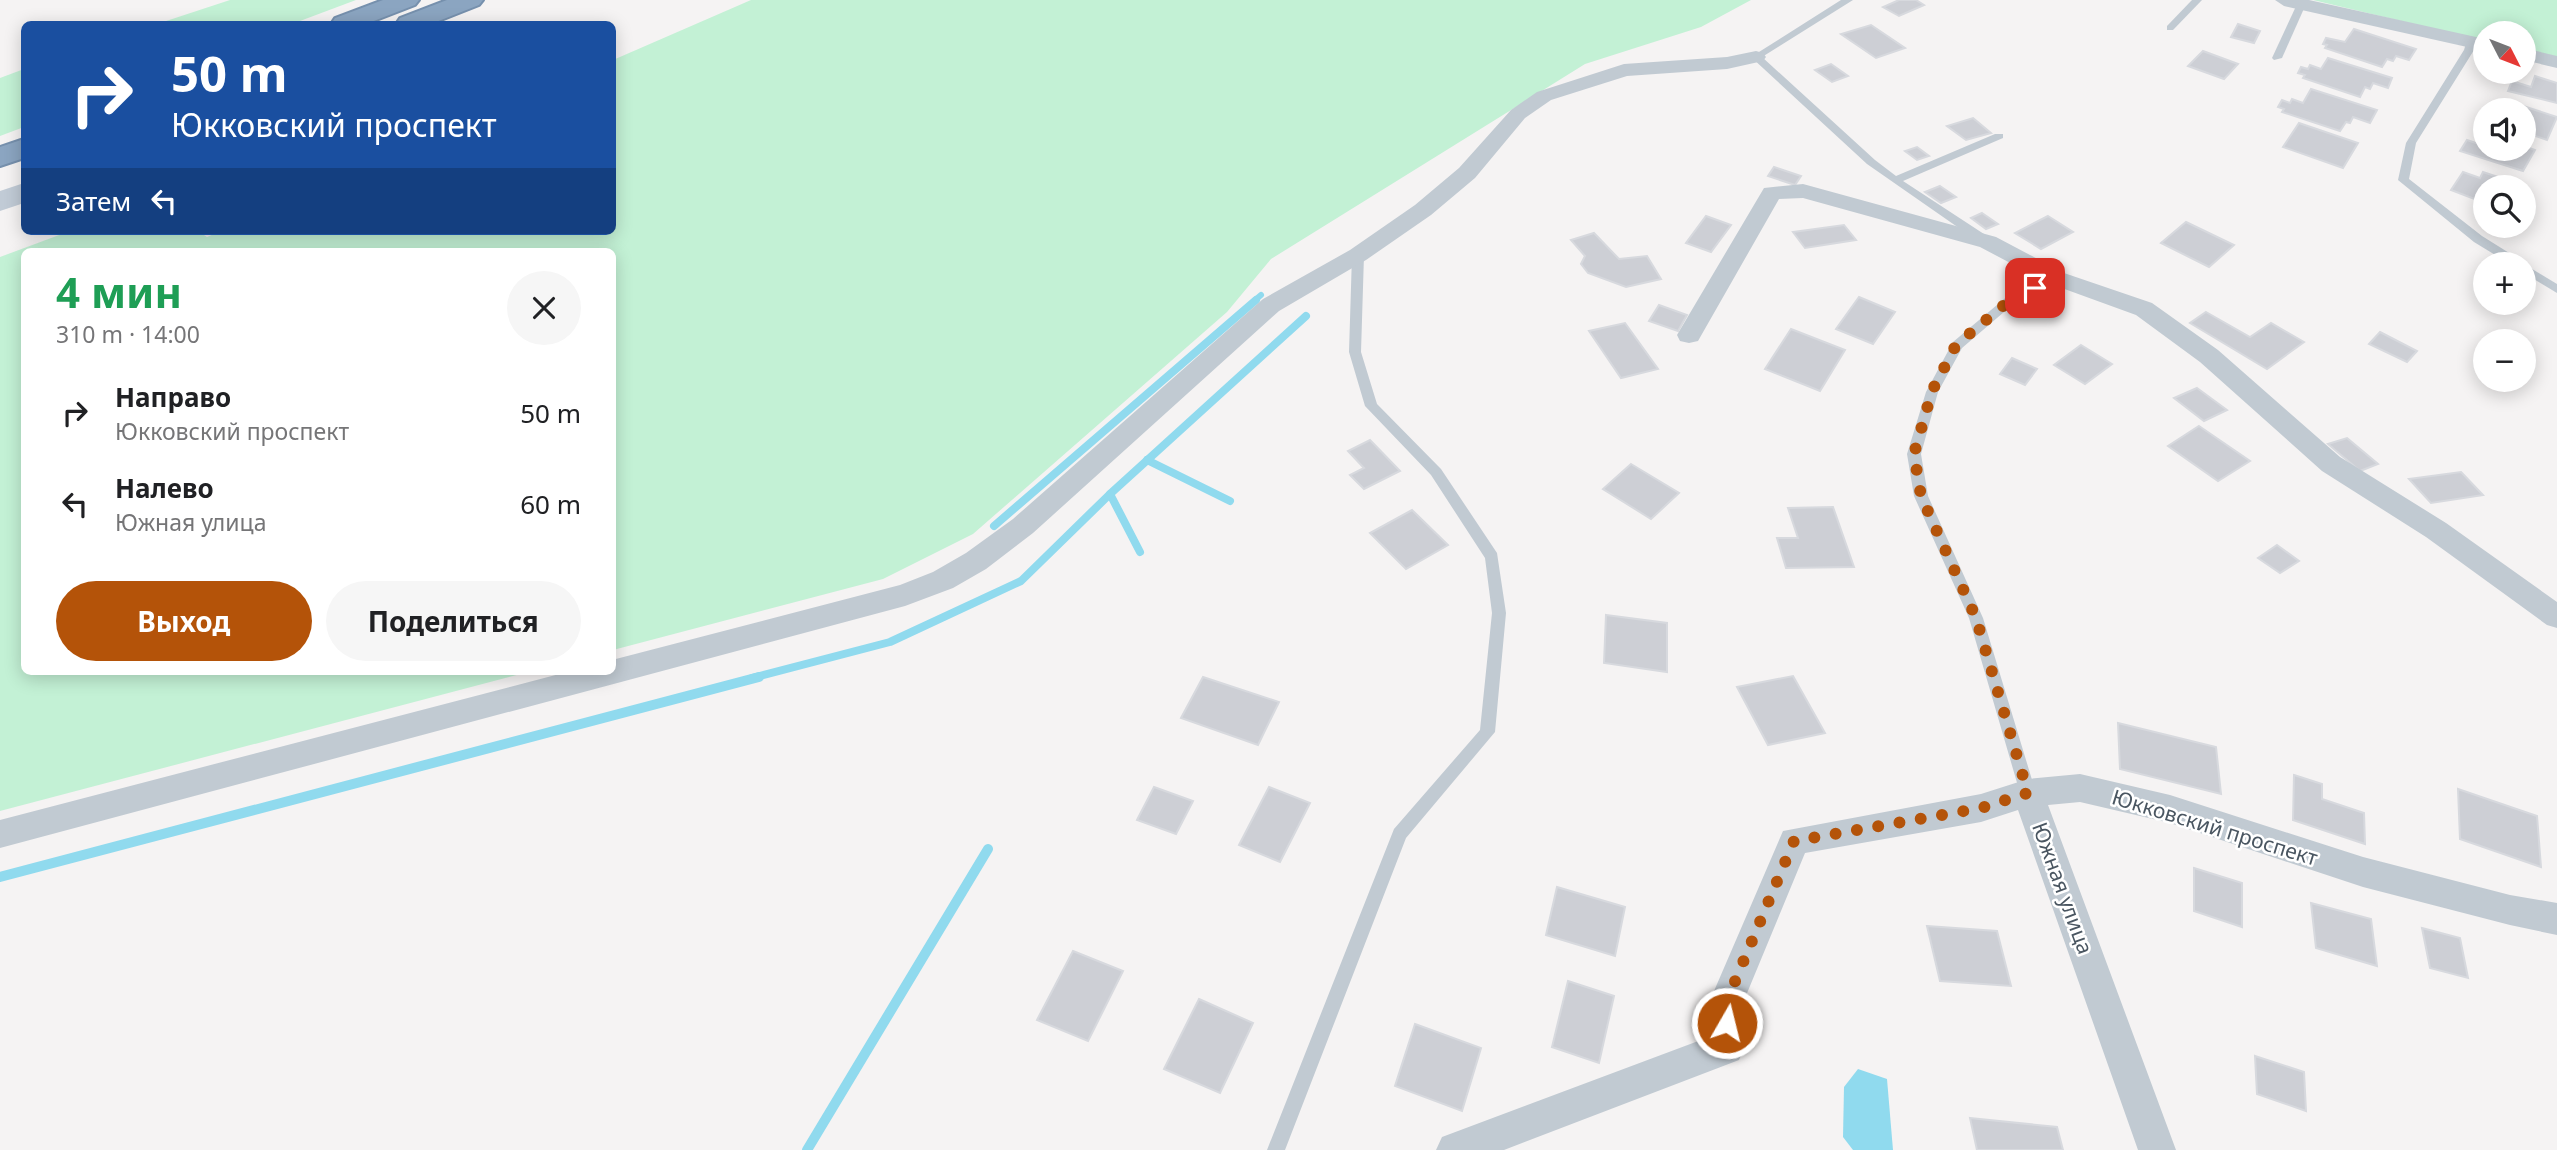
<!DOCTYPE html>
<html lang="ru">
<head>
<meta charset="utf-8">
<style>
	:root { --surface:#fff; --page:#f6f6f6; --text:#202124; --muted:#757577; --accent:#b45309 }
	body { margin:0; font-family:"Noto Sans",sans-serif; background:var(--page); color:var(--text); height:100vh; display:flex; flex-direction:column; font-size:26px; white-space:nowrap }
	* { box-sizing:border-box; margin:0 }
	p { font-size:23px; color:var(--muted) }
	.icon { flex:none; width:38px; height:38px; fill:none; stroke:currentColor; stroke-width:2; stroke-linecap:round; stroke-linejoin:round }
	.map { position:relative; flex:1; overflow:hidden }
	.details { position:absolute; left:21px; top:248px; width:595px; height:427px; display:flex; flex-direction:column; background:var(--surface); border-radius:10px; box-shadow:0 4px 18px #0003 }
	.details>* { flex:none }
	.banner { position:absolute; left:21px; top:21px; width:595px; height:214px; border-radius:10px; box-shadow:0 4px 18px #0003; background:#1a4fa0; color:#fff; overflow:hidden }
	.needle { width:46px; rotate:132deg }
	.controls { position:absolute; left:2473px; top:21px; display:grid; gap:14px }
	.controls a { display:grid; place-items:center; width:63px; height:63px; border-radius:50%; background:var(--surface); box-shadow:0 4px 18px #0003; font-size:35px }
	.pin { position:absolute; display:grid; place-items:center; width:60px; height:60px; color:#fff; margin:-30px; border-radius:14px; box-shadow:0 4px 10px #0006 }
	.me { position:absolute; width:77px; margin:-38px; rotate:8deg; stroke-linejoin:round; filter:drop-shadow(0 0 5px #0008) }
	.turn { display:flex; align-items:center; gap:24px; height:147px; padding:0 35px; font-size:32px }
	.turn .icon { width:91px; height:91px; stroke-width:2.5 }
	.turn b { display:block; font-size:49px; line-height:60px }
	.then { display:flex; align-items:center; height:66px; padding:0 35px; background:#0003; gap:14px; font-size:26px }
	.round { display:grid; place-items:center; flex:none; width:74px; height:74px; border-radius:37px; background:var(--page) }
	.headline { display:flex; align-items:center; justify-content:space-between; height:119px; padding:0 35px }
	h1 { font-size:42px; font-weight:700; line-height:52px; color:#1e9e55 }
	.action { display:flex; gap:14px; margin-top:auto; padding:14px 35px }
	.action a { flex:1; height:80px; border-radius:42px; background:var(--accent); color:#fff; font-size:28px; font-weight:700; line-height:80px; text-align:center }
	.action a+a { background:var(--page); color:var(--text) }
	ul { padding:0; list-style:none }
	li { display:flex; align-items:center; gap:21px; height:91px; padding:0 35px }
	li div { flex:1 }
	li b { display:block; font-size:26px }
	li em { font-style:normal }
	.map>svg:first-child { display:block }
</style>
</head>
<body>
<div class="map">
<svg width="2557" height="1150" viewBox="0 0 2557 1150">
	<rect width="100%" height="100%" fill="#f5f3f3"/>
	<!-- green -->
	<g fill="#c3f1d5">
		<polygon points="230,0 356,0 292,24 157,24"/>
		<polygon points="751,0 1751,0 1701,27 1585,64 1271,259 1227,312 973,534 883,579 613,650 612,252 24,252 24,672 528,672 0,811 0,257 70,231 198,231 207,237 221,231 612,231 613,60"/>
		<polygon points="2313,0 2557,0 2557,58 2524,50 2524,33 2485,33 2485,41"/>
		<polygon points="24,69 24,127 0,136 0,78"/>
	</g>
	<!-- water -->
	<polygon fill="#90daee" points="1858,1069 1887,1079 1893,1150 1853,1150 1843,1137 1844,1087"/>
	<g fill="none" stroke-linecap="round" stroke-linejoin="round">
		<!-- stream-far2 -->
		<polyline stroke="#90daee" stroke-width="6" points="1254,301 1261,295"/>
		<!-- stream-far1 -->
		<g stroke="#90daee" stroke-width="8">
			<polyline points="1147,460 1230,501"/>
			<polyline points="1110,494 1140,552"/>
			<polyline points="994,526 1256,300"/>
			<polyline points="752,678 890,642 1021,581 1110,494 1306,316"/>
		</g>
		<!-- stream -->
		<g stroke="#90daee" stroke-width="10">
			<polyline points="0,877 759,677"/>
			<polyline points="807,1150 988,849"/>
		</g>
	</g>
	<!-- building -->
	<g fill="#cdcfd5" stroke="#d7d9de" stroke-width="2">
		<polygon points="1899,0 1916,0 1924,5 1899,16 1883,7"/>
		<polygon points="2238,24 2260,31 2254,43 2231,37"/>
		<polygon points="1871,25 1905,48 1876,58 1841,34"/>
		<polygon points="2354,29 2416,49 2409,60 2396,56 2393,61 2387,59 2382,67 2325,48 2327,45 2323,44 2326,38 2345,42"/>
		<polygon points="2203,51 2238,64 2224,79 2188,66"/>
		<polygon points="2328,58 2392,78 2388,88 2373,83 2370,89 2365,87 2360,97 2303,78 2305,75 2298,73 2301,67 2308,69 2310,65 2321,69"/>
		<polygon points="1831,64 1848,76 1832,82 1815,70"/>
		<polygon points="2535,76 2557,83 2557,103 2508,91 2512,81 2531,87"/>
		<polygon points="2311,89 2377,110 2370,123 2353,117 2350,123 2346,122 2340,131 2282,112 2284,109 2278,107 2282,100 2290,103 2292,99 2303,103"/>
		<polygon points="2517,104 2557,117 2547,140 2524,132 2524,110 2514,110"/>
		<polygon points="1973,118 1991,133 1966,140 1947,126"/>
		<polygon points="2299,123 2358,143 2343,168 2283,147"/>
		<polygon points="2467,140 2485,146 2485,149 2524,149 2524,146 2535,150 2523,171 2460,151"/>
		<polygon points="1917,147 1929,156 1917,160 1905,151"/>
		<polygon points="1774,167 1801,176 1795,185 1768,176"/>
		<polygon points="2463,172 2480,178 2483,172 2516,183 2513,187 2485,187 2485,203 2451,190"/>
		<polygon points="1940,186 1956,197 1941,203 1925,192"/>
		<polygon points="1982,213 1998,224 1986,229 1971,218"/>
		<polygon points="1706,216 1731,225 1711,252 1686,243"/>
		<polygon points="2048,216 2073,232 2041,249 2015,233"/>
		<polygon points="2186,222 2234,245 2209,267 2161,243"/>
		<polygon points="1844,225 1856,240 1805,248 1793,232"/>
		<polygon points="1594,233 1619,259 1647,256 1661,279 1626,287 1588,273 1581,264 1585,256 1571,240"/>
		<polygon points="1859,297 1895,312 1873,344 1836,329"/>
		<polygon points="1659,305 1687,315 1678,331 1649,321"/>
		<polygon points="2206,312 2250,337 2271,323 2304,342 2267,369 2190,323"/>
		<polygon points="1625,323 1658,369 1621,378 1589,331"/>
		<polygon points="1791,329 1845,350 1820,391 1765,369"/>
		<polygon points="2380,332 2417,351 2407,362 2369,344"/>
		<polygon points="2081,345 2112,364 2085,384 2054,365"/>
		<polygon points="2012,358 2037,369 2025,385 2000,374"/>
		<polygon points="2197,388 2227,410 2204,421 2174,398"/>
		<polygon points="2199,426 2250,461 2218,481 2168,446"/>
		<polygon points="2347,438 2378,464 2360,471 2328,444"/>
		<polygon points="1370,440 1400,471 1364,489 1350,475 1364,468 1348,451"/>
		<polygon points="1631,464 1679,493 1651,519 1603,489"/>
		<polygon points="2461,472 2483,495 2431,503 2409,479"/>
		<polygon points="1833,507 1854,567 1786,568 1777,538 1798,538 1788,508"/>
		<polygon points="1412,510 1448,545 1406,569 1370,533"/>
		<polygon points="2277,545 2299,561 2280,573 2258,558"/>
		<polygon points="1606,615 1667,623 1667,672 1604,663"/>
		<polygon points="1793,676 1825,733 1768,745 1737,687"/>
		<polygon points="1203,677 1279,702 1258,745 1181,718"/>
		<polygon points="2118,723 2216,747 2221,794 2120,769"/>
		<polygon points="2294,775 2322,784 2322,799 2364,813 2365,844 2293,820"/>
		<polygon points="1154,787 1193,801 1176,834 1137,820"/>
		<polygon points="1269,787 1310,803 1280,862 1239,845"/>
		<polygon points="2458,789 2537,816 2541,867 2460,839"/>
		<polygon points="2194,868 2242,883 2242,927 2194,911"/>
		<polygon points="1557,887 1625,907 1615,956 1546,935"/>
		<polygon points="2311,903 2371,919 2377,966 2316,948"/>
		<polygon points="1927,926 1997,931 2011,986 1940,981"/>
		<polygon points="2422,928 2460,938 2468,978 2430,968"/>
		<polygon points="1073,951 1123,971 1088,1041 1037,1020"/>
		<polygon points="1568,981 1614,996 1599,1063 1552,1047"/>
		<polygon points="1199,999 1253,1023 1220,1093 1164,1069"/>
		<polygon points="1415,1024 1481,1048 1462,1111 1395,1086"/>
		<polygon points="2255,1056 2304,1072 2306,1111 2257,1094"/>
		<polygon points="1970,1118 2057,1127 2063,1150 1977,1150"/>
	</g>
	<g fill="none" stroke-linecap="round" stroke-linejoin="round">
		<defs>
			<g id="highway">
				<polygon points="383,0 419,0 415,5 366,24 331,24 335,18"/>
				<polygon points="447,0 483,0 479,5 431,24 396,24 400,18"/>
				<polygon points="24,139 24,158 0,166 0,147"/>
			</g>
		</defs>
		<!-- highway casing -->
		<use href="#highway" stroke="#7690ad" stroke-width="4"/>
		<!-- lane -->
		<g fill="#c1cad2" fill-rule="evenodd">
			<polygon points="1841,0 1853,0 1762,57 1875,160 1896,176 1995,134 2003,134 2003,138 1903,181 1987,236 1987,242 1979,242 1867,164 1751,57"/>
			<polygon points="2192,0 2202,0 2173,30 2167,30 2167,26"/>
			<polygon points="2298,2 2306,4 2282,58 2274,60 2272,58"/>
			<polygon points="2467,40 2473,40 2474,50 2416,143 2409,179 2482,236 2522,261 2524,264 2510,264 2474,242 2398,180 2406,143 2464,50"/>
			<polygon points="1358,251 1364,255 1361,352 1377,404 1441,469 1497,553 1506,613 1495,732 1406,838 1285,1150 1267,1150 1394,829 1480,730 1492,613 1485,558 1431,475 1365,406 1349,352 1352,255"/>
			<polygon points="2524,264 2557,284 2557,293 2524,273"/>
			<polygon points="2056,274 2060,275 2060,281 2018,300 1962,348 1938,392 1921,454 1928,496 1983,618 2036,793 2034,798 2028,800 2022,798 2020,793 1969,618 1914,496 1907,454 1926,392 1953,342 2010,294"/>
		</g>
		<!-- street -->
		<g fill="#c1cad2" fill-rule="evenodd">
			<polygon points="2275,0 2309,0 2485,39 2485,51 2284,6"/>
			<polygon points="2524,48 2557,56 2557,68 2524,60"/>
			<polygon points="1756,51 1763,53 1766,57 1763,61 1727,69 1627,76 1551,100 1525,118 1475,178 1431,215 1366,260 1279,311 1033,533 986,569 953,588 905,606 0,848 0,820 567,672 612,672 612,660 900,585 933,572 966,553 1013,519 1263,299 1350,250 1415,205 1459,168 1511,110 1537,92 1624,64 1727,57"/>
			<polygon points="1803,184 1996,237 2064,273 2152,303 2218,350 2340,457 2446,523 2557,602 2557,628 2547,625 2426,537 2322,471 2200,362 2136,315 2048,283 1980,247 1803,198 1779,199 1698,341 1689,343 1680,341 1677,335 1764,188"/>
			<polygon points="2080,774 2170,795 2363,857 2510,895 2557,903 2557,935 2510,925 2363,887 2170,823 2080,802 2048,805 2176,1150 2138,1150 2018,810 1981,822 1805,853 1745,998 1744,1048 1739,1060 1504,1150 1436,1150 1442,1137 1709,1037 1711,998 1783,831 1981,794 2028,779"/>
		</g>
		<!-- secondary -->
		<polygon fill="#c1cbd6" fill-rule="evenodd" points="24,183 24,203 0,211 0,191"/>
		<!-- highway -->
		<use href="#highway" fill="#8ba5c1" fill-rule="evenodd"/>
	</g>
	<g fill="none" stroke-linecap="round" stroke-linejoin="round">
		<!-- route -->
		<polyline stroke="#b45309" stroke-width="12" stroke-dasharray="0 21.6" points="1727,1023 1728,998 1794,841 1981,808 2028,793 1976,618 1921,496 1914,454 1932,391 1956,345 2014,297 2035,288"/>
	</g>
	<g text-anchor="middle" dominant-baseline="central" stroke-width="5" stroke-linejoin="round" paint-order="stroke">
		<!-- street labels -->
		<g font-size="21" fill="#4a5661" stroke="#fff">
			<text transform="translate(2215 827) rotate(17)">Юкковский проспект</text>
			<text transform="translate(2063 888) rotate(70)">Южная улица</text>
		</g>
	</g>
</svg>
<div class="controls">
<a><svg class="needle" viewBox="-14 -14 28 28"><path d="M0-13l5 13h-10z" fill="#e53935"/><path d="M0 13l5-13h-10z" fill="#757577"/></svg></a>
<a><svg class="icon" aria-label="sound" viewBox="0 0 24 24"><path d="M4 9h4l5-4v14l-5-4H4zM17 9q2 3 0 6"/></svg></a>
<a><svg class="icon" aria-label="search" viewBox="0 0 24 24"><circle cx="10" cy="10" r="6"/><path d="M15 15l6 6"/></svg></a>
<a>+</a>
<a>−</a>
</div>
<div class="pin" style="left:2035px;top:288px;background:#d93025"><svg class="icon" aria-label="arrive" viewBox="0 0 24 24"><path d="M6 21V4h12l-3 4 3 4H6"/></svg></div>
<svg class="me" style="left:1727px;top:1023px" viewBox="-20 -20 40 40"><circle r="17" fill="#b45309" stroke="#fff" stroke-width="3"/><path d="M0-11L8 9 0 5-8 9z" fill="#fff"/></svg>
<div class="banner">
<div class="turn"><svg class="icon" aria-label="right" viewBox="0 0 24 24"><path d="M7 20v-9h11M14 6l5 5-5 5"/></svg><div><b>50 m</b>Юкковский проспект</div></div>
<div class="then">Затем<svg class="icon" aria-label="left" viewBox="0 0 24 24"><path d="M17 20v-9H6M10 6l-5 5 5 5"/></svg></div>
</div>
<section class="details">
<div class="headline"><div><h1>4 мин</h1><p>310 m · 14:00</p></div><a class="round"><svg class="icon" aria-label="close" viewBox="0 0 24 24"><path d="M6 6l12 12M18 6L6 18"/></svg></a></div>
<ul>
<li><svg class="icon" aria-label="right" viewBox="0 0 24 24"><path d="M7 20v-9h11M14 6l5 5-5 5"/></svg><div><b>Направо</b><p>Юкковский проспект</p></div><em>50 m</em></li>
<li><svg class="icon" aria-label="left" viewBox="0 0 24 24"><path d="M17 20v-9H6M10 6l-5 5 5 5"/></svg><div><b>Налево</b><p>Южная улица</p></div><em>60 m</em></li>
</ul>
<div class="action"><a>Выход</a><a>Поделиться</a></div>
</section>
</div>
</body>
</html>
